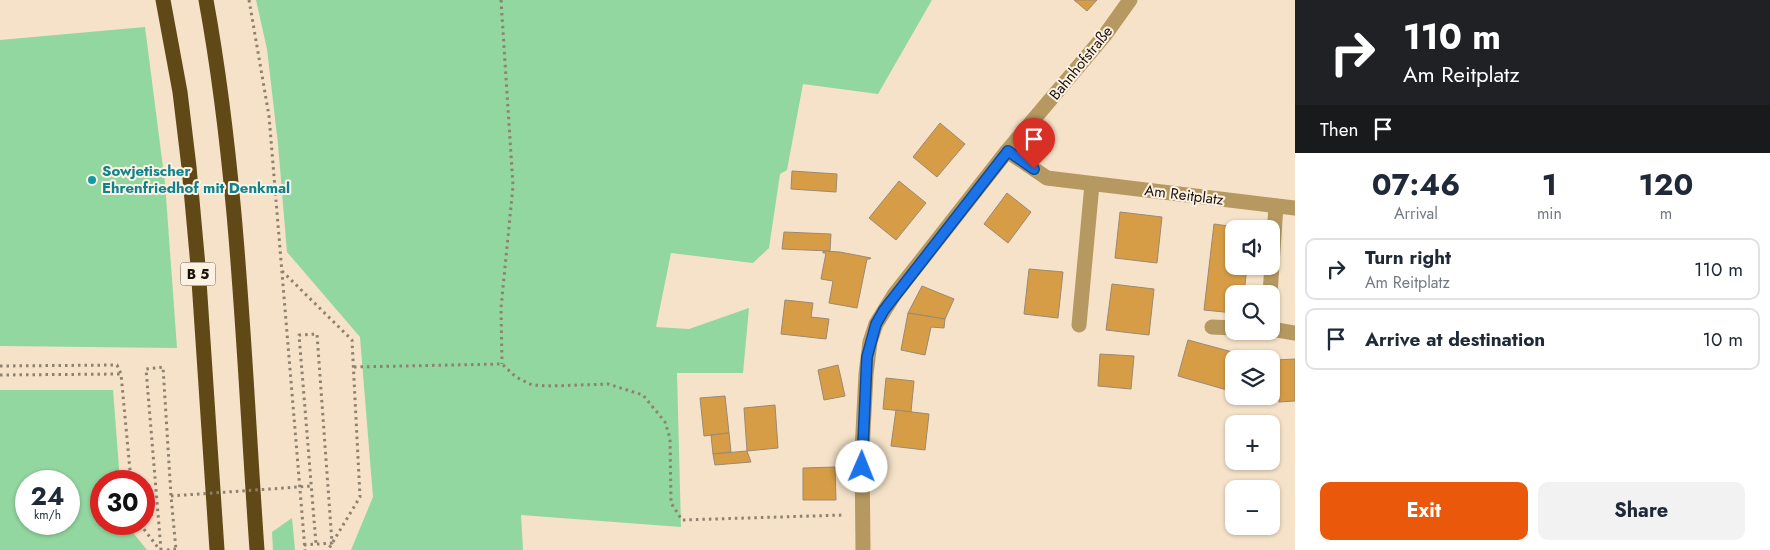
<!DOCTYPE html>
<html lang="en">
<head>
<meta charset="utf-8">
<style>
	:root { --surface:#fff; --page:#f2f2f3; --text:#1f2937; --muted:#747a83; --line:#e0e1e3; --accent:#ea580c }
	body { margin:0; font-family:Jost,sans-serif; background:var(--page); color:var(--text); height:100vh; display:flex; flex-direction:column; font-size:19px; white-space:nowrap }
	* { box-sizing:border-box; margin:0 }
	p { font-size:16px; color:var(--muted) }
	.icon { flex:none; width:28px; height:28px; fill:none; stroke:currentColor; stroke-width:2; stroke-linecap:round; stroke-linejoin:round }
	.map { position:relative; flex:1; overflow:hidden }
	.details { display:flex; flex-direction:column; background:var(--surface); width:475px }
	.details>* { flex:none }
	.top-card { background:#202124; color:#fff; overflow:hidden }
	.controls { position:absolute; left:1225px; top:220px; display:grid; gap:10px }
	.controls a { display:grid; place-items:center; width:55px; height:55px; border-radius:10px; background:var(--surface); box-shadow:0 1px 4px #0004; font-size:25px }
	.speed { position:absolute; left:15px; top:470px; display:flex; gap:10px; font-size:25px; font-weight:700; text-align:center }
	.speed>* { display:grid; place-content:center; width:65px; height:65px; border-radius:50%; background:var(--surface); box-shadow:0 1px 4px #0004; line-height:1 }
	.speed small { font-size:12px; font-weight:400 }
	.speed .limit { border:8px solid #d22; background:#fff; color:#111 }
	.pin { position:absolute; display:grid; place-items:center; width:42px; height:42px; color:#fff; margin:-51px -21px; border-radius:50% 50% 50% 0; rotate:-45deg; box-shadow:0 0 5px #0007 }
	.pin .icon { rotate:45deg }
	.me { position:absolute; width:55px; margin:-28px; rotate:1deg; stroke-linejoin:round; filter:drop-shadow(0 0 4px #0008) }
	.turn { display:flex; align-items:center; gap:18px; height:105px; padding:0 25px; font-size:22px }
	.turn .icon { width:65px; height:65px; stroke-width:2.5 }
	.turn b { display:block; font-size:35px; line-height:42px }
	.then { display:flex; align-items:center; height:48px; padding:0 25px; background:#0003; gap:10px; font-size:19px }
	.eta { display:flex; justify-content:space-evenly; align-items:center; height:85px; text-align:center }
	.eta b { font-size:30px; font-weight:700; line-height:35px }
	.button { display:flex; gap:10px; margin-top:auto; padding:10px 25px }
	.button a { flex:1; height:58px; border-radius:10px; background:var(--accent); color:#fff; font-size:20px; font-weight:700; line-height:58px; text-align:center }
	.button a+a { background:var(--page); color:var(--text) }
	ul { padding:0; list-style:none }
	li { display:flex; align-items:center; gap:15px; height:62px; margin:0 10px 8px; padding:0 15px; border:2px solid var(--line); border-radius:10px }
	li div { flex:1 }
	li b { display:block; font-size:19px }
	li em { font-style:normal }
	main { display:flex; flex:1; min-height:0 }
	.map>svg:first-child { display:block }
</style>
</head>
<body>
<main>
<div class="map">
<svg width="1295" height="550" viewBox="0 0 1295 550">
	<rect width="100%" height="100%" fill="#f5e2c9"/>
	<!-- green -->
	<g fill="#92d6a0" fill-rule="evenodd">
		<polygon points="256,0 932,0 878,94 803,84 787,170 780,174 769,248 753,263 671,253 656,327 689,329 749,308 743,373 677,373 681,527 521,515 523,550 351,550 373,497 360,337 287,252 278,144 267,49"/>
		<polygon points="145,27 165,183 177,348 0,346 0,40"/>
		<path d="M 0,390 L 113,390 L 120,481 L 101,481 L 101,524 L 126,524 L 147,550 L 0,550 ZM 69,481 L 69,524 L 26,524 L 26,481 Z"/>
		<polygon points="292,518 295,550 273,550 272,532"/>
	</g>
	<!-- building -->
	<g fill="#d69d46" stroke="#9b8972">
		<polygon points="1074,0 1097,0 1087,11"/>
		<polygon points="940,123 965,144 937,177 913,157"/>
		<polygon points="792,171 837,174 836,192 791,189"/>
		<polygon points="899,181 926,203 896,240 869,218"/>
		<polygon points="1007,193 1031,212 1008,243 984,224"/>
		<polygon points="1120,212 1162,217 1157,263 1115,258"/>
		<polygon points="1214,224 1251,229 1234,229 1234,266 1247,266 1244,294 1234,294 1234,313 1204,310"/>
		<polygon points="784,232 831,234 830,251 782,249"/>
		<polygon points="823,251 840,252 871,258 870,259 867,259 857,308 829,303 833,281 821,279 826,253 823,253"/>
		<polygon points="1029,269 1063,272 1058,318 1024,314"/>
		<polygon points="1112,284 1154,289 1149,335 1106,330"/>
		<polygon points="922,286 954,299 945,319 908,313"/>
		<polygon points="785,300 813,303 811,317 829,319 826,339 781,334"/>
		<polygon points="908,313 945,319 944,328 931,327 925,355 901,350"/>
		<polygon points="1188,340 1251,357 1250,359 1234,359 1234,392 1178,376"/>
		<polygon points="1100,354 1134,356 1131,389 1098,386"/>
		<polygon points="1295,359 1295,401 1279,402 1276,360"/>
		<polygon points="838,365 845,396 824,400 818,370"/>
		<polygon points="886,378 914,381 911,412 883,409"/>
		<polygon points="725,396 729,433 704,436 700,398"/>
		<polygon points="775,405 778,448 747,451 744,408"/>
		<polygon points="896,410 929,414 925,450 891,446"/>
		<polygon points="729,433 731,452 713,454 711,435"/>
		<polygon points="747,451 751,462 715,465 713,454"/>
		<polygon points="835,467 836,500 803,500 803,468"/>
	</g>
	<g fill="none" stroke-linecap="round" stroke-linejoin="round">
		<!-- path -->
		<g stroke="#8e8170" stroke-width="3" stroke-dasharray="2.5 4" stroke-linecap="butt">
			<polyline points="249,0 269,116 305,550"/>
			<polyline points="501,0 513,186 501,308 502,364"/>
			<polyline points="282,271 352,340 360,497 328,550"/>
			<polyline points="0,366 117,365 121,374 131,481"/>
			<polyline points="354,367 502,364 516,377 532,385 551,386 608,384 643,395 665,422 670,438 671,503 682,520 844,515"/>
			<polyline points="0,375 121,374"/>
			<polyline points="144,515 157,514"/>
			<polyline points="140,524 159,549"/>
			<polyline points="304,545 332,543 317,334 299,335 316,544"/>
			<polyline points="161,550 146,369 163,367 171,496 176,550"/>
			<polyline points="167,550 176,549"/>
		</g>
		<!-- minor -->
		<g stroke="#b69960" stroke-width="15">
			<polyline points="1007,151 1047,178 1295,208"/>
			<polyline points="1270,294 1276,206"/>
			<polyline points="1079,325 1092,184"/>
			<polyline points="1212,327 1234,328"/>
			<polyline points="1271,329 1295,333"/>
			<polyline points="863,550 862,451 866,374 870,342 876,324 894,295 1007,151 1105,35 1130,0"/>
		</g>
		<!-- highway -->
		<g stroke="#604916" stroke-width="15">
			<polyline points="163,0 180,92 189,167 198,266 217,550"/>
			<path d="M 206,0 C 239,181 244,367 257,550"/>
		</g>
		<!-- path-bridge -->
		<polyline stroke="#8e8170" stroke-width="3" stroke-dasharray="2.5 4" stroke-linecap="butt" points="171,496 312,486"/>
	</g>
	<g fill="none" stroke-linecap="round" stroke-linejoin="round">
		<defs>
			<polyline id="route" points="862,467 867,357 876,324 884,310 1008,151 1034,169"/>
		</defs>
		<!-- route casing -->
		<use href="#route" stroke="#114b97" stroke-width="12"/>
		<!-- route -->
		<use href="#route" stroke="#1a73e8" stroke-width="9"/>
	</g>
	<!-- markers -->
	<circle fill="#0f9aa8" stroke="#fcf1e2" stroke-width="2" cx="92" cy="180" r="5"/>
	<g text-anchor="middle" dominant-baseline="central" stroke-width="4" stroke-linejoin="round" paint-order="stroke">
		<!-- shield labels -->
		<rect fill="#fcf1e2" stroke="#5e564c" stroke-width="1" x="180.5" y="262.5" width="35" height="23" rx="4"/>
		<g font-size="14" font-weight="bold" fill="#1a130b">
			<text x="198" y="274">B 5</text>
		</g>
		<!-- street labels -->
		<g font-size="15" fill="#1a130b" stroke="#fcf1e2">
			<text transform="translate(1081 63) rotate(-51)">Bahnhofstraße</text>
			<text transform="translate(1184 195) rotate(7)">Am Reitplatz</text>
		</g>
		<!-- culture labels -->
		<g font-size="15" font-weight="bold" fill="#0d838f" stroke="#fcf1e2" text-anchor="start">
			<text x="102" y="171">Sowjetischer<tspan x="102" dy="17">Ehrenfriedhof mit Denkmal</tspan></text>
		</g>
	</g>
</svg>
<div class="controls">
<a><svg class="icon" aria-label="sound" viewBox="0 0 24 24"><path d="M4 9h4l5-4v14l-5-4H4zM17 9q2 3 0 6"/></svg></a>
<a><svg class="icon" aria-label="search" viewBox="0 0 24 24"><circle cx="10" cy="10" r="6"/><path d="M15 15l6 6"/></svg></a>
<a><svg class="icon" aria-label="layers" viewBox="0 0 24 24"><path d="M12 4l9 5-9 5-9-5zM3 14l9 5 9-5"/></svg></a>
<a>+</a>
<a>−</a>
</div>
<div class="speed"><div>24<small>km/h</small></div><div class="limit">30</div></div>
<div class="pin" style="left:1034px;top:169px;background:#d93025"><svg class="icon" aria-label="arrive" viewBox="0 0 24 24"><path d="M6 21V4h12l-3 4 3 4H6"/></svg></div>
<svg class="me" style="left:862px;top:467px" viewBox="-20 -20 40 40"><circle r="19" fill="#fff"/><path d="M0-13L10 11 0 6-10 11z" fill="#1a73e8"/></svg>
</div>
<section class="details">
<div class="top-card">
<div class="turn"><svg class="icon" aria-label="right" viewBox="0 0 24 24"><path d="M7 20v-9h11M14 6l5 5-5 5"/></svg><div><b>110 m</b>Am Reitplatz</div></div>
<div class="then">Then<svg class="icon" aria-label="arrive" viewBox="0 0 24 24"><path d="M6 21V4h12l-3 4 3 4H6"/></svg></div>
</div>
<div class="eta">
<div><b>07:46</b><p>Arrival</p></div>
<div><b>1</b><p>min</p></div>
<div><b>120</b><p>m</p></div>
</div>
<ul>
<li><svg class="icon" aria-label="right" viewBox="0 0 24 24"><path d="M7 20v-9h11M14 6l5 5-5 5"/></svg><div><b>Turn right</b><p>Am Reitplatz</p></div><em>110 m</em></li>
<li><svg class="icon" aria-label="arrive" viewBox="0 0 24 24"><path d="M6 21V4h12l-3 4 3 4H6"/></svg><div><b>Arrive at destination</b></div><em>10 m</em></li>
</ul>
<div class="button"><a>Exit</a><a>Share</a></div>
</section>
</main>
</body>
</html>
